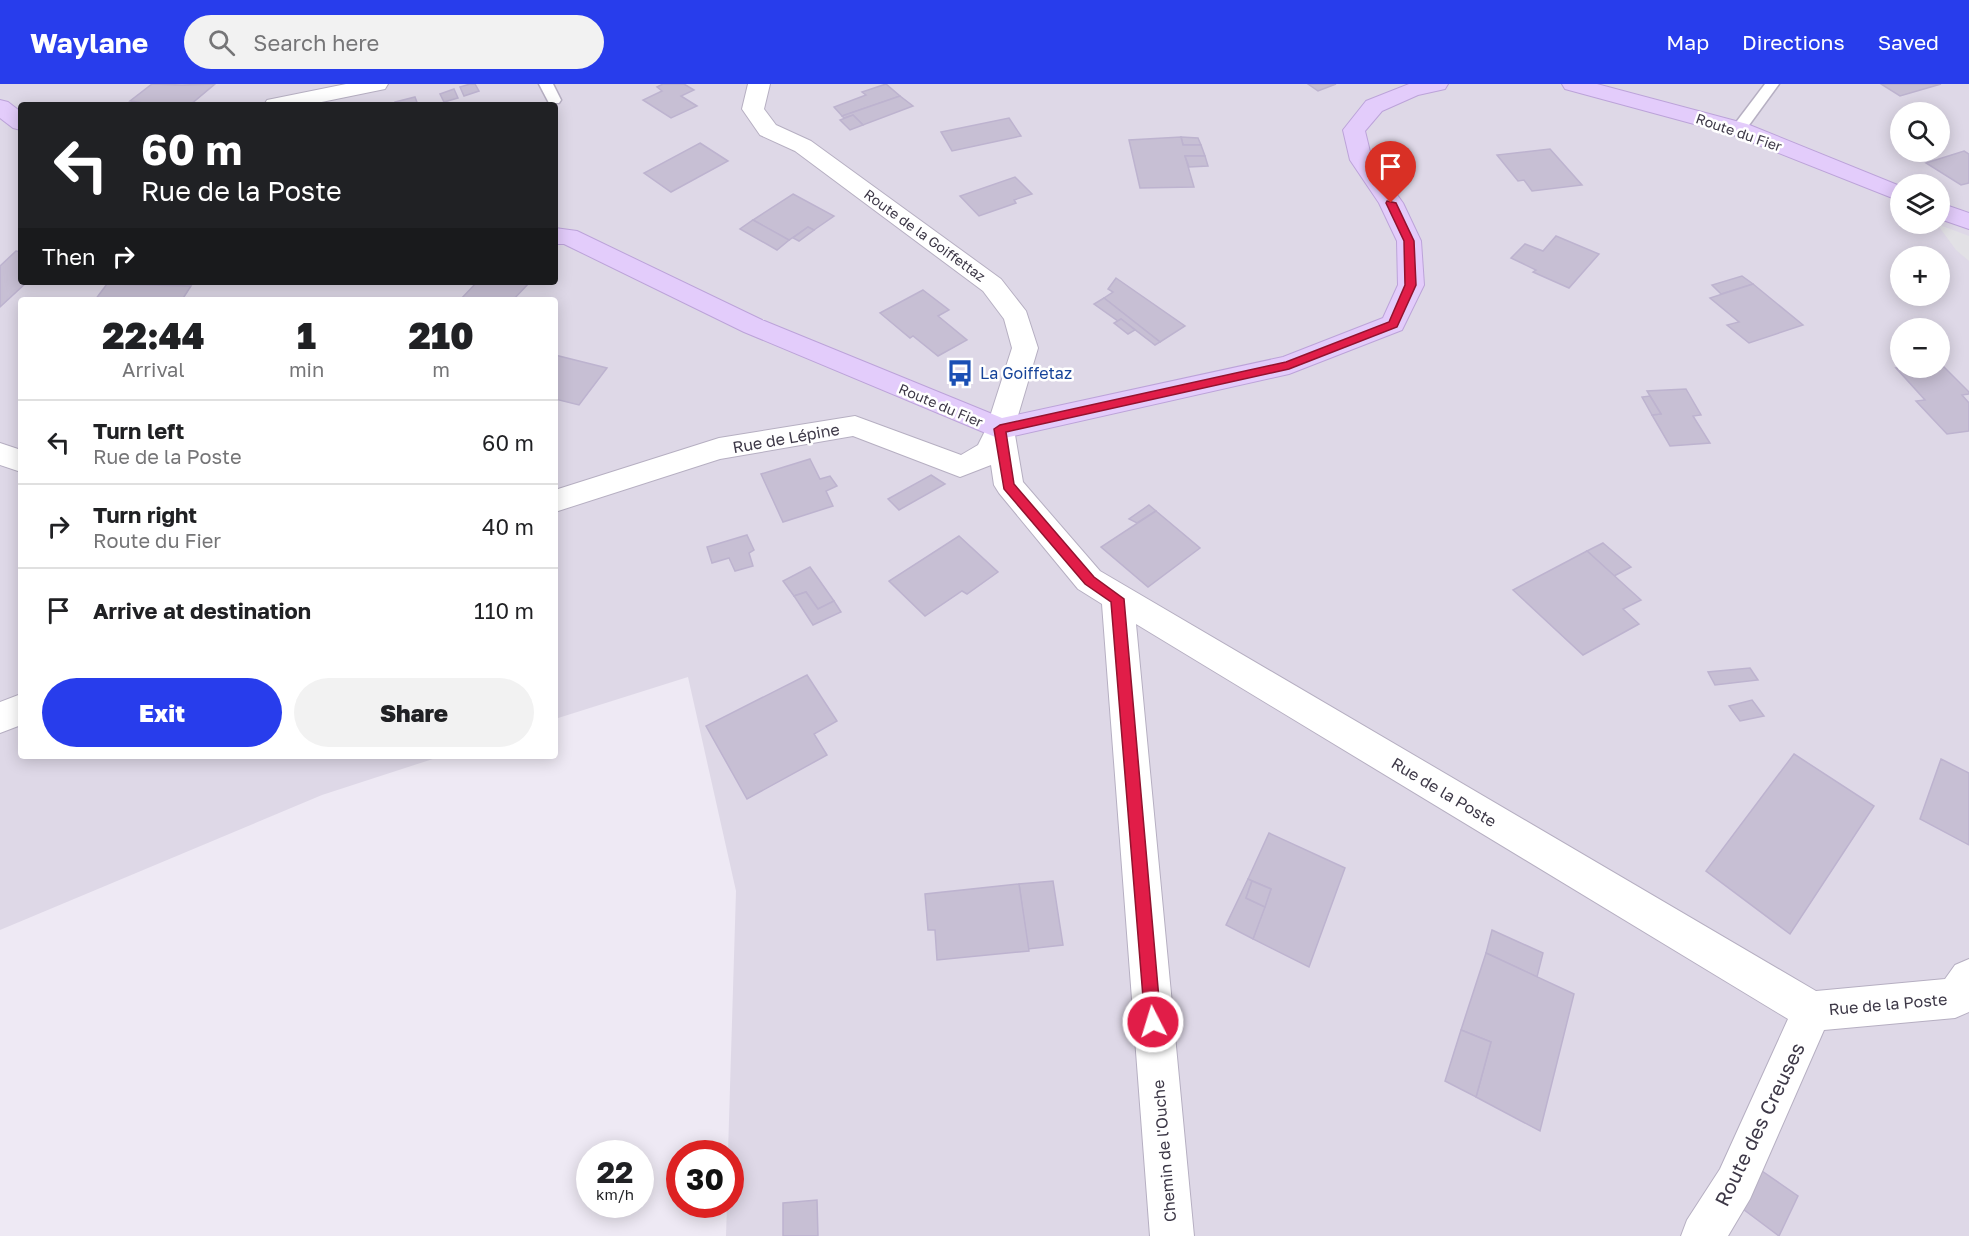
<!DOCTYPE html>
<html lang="en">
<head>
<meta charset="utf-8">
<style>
	:root { --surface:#fff; --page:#f2f2f2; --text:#202124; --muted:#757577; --line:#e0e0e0; --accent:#283dec }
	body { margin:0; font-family:"Golos Text",sans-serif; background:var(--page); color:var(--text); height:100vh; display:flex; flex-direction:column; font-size:22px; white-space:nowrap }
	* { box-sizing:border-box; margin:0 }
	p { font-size:20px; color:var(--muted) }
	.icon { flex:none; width:33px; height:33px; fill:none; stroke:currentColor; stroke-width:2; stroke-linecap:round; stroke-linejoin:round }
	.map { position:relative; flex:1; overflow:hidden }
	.details { position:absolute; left:18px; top:213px; width:540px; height:462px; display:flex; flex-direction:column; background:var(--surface); border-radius:6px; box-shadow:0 3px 15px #0003 }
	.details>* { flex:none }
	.banner { position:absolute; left:18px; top:18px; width:540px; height:183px; border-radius:6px; box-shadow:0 3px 15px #0003; background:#202124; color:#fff; overflow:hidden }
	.buttons { position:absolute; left:1890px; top:18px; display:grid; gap:12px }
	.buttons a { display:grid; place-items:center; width:60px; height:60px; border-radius:50%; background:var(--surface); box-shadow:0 3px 15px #0003; font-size:30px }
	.speed { position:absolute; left:576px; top:1056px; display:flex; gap:12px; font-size:30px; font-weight:700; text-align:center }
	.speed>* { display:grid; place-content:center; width:78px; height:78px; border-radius:50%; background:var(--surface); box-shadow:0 3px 15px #0003; line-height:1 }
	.speed small { font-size:15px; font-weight:400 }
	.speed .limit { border:9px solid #d22; background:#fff; color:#111 }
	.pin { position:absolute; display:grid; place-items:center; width:51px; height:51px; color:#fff; margin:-62px -26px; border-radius:50% 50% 50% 0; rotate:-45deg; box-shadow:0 0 6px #0007 }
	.pin .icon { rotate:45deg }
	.me { position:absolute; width:66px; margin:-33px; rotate:355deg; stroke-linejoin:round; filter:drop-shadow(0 0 4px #0008) }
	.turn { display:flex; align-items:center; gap:21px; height:126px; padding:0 24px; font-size:27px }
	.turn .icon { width:78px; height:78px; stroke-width:2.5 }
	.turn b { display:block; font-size:42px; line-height:51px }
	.then { display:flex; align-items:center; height:57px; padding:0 24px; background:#0003; gap:12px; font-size:22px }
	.eta { display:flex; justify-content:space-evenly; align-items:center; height:102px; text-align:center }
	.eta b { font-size:36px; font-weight:800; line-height:42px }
	.button { display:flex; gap:12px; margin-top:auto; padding:12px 24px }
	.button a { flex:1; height:69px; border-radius:36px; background:var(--accent); color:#fff; font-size:24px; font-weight:800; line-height:69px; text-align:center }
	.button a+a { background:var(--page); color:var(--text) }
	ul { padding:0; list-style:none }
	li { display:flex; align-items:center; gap:18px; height:84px; padding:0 24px; border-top:2px solid var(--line) }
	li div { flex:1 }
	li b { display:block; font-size:22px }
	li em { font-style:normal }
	header { display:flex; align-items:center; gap:36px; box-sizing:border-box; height:84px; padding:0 30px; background:var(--accent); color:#fff }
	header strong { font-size:28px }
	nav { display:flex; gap:33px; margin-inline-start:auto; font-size:21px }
	.search { width:420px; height:54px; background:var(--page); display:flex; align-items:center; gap:15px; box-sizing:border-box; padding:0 21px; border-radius:33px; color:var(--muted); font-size:22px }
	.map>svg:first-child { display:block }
</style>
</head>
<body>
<header>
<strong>Waylane</strong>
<div class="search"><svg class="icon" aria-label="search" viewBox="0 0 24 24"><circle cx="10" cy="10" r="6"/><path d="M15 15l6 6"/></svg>Search here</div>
<nav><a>Map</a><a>Directions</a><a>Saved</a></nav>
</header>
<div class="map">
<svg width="1969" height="1152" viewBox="0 0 1969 1152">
	<rect width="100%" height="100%" fill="#eee9f4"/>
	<!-- residential -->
	<path fill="#ded8e7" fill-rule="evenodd" d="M 0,0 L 1969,0 L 1969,1152 L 726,1152 L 727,1121 L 730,1120 L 730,1070 L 728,1069 L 736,807 L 688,593 L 555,635 L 555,216 L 21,216 L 21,672 L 442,672 L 322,711 L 0,846 ZM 21,21 L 555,21 L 555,198 L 21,198 ZM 1900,28 L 1940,28 L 1940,68 L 1900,68 ZM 1900,100 L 1940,100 L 1940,140 L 1900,140 ZM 1900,172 L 1940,172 L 1940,212 L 1900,212 ZM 1900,244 L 1940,244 L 1940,284 L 1900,284 Z"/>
	<!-- parking -->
	<polygon fill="#e2e1e5" points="1937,140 1969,152 1969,177 1956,166"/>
	<!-- building -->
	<g fill="#c7bfd4" stroke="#bdb3cf" stroke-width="1.5">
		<polygon points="152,0 182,1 215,0 190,21 157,21 130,17"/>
		<polygon points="470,0 475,0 479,7 464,12 460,3"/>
		<polygon points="663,0 684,0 694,6 681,12 697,22 671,34 643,16 662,7 657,3"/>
		<polygon points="886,0 900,12 842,32 834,23 866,11 862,8"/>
		<polygon points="1308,0 1336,0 1318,7"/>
		<polygon points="1881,0 1941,0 1900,12"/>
		<polygon points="454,5 458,14 444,18 440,10"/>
		<polygon points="900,12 913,22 863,41 853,31 844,34 842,32"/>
		<polygon points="415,13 418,21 396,21 395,18"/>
		<polygon points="853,31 863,41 850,46 840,36"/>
		<polygon points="1009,34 1021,52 952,67 941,48"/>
		<polygon points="1181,53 1198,54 1201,61 1183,61"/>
		<polygon points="1181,53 1183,61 1201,61 1205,72 1185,72 1194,103 1140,104 1129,56"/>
		<polygon points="700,59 728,77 671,108 644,89"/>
		<polygon points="1550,65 1582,101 1532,107 1524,96 1518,97 1497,71"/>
		<polygon points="1964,67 1969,70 1969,99 1961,101 1926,79"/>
		<polygon points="1185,72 1205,72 1208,82 1189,83"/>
		<polygon points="1015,93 1032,110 1014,116 1016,119 979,132 960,112"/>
		<polygon points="793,110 834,132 814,146 808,143 789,156 753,136"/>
		<polygon points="753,136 789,156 777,166 740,145"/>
		<polygon points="808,143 814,146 799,157 793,154"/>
		<polygon points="1556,152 1599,170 1569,204 1533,188 1536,186 1511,174 1525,160 1543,167"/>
		<polygon points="16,167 21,168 21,198 27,198 0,223 0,182"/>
		<polygon points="1742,192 1753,200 1721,210 1712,201"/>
		<polygon points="1116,194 1185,242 1160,258 1104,214 1113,208 1108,205"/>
		<polygon points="477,198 530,198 513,216 460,216"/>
		<polygon points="107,200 191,202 182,216 95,216"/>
		<polygon points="1753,200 1803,241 1749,259 1727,241 1739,238 1710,214"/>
		<polygon points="923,206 949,226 938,232 967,256 938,272 913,252 910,254 880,229"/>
		<polygon points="1104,214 1160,258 1155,261 1121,235 1118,237 1094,220"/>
		<polygon points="1121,235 1135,246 1128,250 1114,239"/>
		<polygon points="555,271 607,284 579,321 555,315"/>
		<polygon points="1940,279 1969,308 1969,310 1962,311 1969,319 1969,347 1947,350 1916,317 1925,316 1896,284 1940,284"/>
		<polygon points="1686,305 1701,331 1693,332 1710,359 1670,362 1652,331 1661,330 1647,307"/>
		<polygon points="1650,312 1661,330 1652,331 1642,313"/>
		<polygon points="810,375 820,395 830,392 837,402 826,407 833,422 783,438 761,390"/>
		<polygon points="931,391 945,400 899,426 888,415"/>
		<polygon points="1149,421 1156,427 1137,439 1129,435"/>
		<polygon points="1156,427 1200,464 1148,503 1101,463"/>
		<polygon points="747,451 754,466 749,469 753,482 735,487 729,474 712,479 707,463"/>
		<polygon points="959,452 998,488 967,510 962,507 925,532 889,497"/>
		<polygon points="1603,459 1631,483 1614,492 1587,467"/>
		<polygon points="1587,467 1641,516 1623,525 1639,540 1583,571 1513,506"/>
		<polygon points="810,483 834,517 818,525 806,508 794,512 783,497"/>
		<polygon points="806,508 818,525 834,517 841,528 813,541 794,512"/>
		<polygon points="1750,584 1758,596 1715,601 1708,588"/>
		<polygon points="807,591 837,637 814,650 827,671 747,715 706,642"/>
		<polygon points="1752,616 1764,632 1740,637 1729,622"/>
		<polygon points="1794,670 1874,722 1790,850 1706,787"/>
		<polygon points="1941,675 1969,689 1969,761 1920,735"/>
		<polygon points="1269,749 1345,784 1309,883 1253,855 1271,805 1248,795"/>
		<polygon points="1248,795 1252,797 1246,814 1265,823 1253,855 1226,841"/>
		<polygon points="1053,797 1063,861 1028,865 1019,800"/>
		<polygon points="1252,797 1271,805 1265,823 1246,814"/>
		<polygon points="1019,800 1029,867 937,876 935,846 928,846 925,810"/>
		<polygon points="1492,846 1543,869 1537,893 1486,869"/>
		<polygon points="1486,869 1574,910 1540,1047 1476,1013 1491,958 1461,946"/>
		<polygon points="1461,946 1491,958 1476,1013 1445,997"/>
		<polygon points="1762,1087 1798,1112 1779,1152 1743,1125"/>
		<polygon points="817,1116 818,1152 783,1152 783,1119"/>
	</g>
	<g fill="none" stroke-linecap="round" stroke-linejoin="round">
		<defs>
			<g id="service">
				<polygon points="539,0 553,0 561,16 559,19 549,19"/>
				<polygon points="1765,0 1779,0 1744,48 1734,48 1731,45"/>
			</g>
			<g id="minor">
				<polygon points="346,0 388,0 385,5 307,21 264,21 267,16"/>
				<polygon points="748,0 770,0 764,25 776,41 811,57 1001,195 1026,227 1038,264 1014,345 1023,398 1100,487 1816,907 1945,895 1955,881 1969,875 1969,928 1955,934 1824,946 1750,1115 1728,1152 1681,1152 1687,1136 1720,1085 1788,935 1136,540 1194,1152 1150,1152 1102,520 1078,505 999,409 994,401 991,381 960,393 853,352 720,375 555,428 555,406 719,354 855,332 961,371 978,361 986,345 1012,264 1004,235 983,207 795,67 760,51 742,25"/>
				<polygon points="0,359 21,366 21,388 0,381"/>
				<polygon points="21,610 21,641 0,649 0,618"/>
			</g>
			<g id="secondary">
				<polygon points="1409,0 1448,0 1445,5 1418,11 1382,27 1365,47 1372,76 1403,119 1421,157 1424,201 1402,246 1289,290 1000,355 744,248 564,160 555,160 555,144 577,147 762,236 1002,334 1283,273 1383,234 1398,201 1397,157 1379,119 1350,76 1343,46 1366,17"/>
				<polygon points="1562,0 1597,0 1747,40 1900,102 1900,117 1731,50 1565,5"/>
				<polygon points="0,16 8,18 21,28 21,46 13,44 0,34"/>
				<polygon points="1940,119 1969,129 1969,145 1940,135"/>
			</g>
		</defs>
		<!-- service casing -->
		<use href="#service" stroke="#b6afc2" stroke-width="3"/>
		<!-- minor casing -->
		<use href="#minor" stroke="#b6afc2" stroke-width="2"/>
		<!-- secondary casing -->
		<use href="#secondary" stroke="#bca3d9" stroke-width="2"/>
		<!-- service -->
		<use href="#service" fill="#fff" fill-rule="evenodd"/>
		<!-- minor -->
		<use href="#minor" fill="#fff" fill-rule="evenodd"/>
		<!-- secondary -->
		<use href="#secondary" fill="#e3ccfb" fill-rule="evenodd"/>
	</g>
	<!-- route -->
	<polygon fill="#e11d48" stroke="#92132f" stroke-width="1.5" points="1387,117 1396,119 1414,157 1416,201 1397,243 1289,285 1006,348 1014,400 1094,493 1124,515 1161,938 1159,944 1153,946 1147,944 1145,938 1111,518 1085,500 1004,405 994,345 1000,341 1286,278 1389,238 1405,201 1404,157 1386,119"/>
	<!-- icons -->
	<defs>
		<symbol id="bus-bare" viewBox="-9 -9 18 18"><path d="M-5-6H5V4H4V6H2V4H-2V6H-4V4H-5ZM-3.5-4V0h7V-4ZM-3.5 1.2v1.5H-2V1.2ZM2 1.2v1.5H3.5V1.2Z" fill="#1a4fb4" stroke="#fff" stroke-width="2.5" paint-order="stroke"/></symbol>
	</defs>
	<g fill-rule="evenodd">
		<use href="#bus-bare" x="941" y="270" width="38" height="38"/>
	</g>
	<g text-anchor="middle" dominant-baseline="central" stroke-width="5" stroke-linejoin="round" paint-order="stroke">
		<!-- far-street labels -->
		<g font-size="14" fill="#3d3847" stroke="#fff">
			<text transform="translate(1739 48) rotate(19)">Route du Fier</text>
			<text transform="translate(925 151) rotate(36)">Route de la Goiffettaz</text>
			<text transform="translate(941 321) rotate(23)">Route du Fier</text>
		</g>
		<!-- transit labels -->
		<g font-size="16" fill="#164399" stroke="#fff" text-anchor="start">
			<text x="980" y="289">La Goiffetaz</text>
		</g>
		<!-- street labels -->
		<g font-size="16" fill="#3d3847" stroke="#fff">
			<text transform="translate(786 354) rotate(-10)">Rue de Lépine</text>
			<text transform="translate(1444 708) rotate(31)">Rue de la Poste</text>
			<text transform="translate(1888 920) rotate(-5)">Rue de la Poste</text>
			<text transform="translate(1164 1067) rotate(-95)">Chemin de l'Ouche</text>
		</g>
		<!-- near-street labels -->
		<g font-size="20" fill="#3d3847" stroke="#fff">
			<text transform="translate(1759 1040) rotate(-64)">Route des Creuses</text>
		</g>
	</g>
</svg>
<div class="buttons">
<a><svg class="icon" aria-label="search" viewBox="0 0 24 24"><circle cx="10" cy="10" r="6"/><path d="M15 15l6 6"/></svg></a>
<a><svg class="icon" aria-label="layers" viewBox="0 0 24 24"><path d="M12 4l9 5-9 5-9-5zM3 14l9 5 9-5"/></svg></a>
<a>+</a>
<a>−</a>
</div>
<div class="speed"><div>22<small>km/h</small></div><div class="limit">30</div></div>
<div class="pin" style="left:1391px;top:119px;background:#d93025"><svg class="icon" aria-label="arrive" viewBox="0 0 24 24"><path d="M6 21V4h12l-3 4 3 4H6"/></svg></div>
<svg class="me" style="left:1153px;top:938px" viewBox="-20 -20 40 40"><circle r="17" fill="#e11d48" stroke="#fff" stroke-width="3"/><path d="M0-11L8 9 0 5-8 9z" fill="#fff"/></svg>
<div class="banner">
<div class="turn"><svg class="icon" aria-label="left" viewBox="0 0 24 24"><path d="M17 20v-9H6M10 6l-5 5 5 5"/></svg><div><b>60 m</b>Rue de la Poste</div></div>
<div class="then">Then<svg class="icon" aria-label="right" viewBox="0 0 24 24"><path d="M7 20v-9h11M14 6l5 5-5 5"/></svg></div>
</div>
<section class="details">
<div class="eta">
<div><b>22:44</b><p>Arrival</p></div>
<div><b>1</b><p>min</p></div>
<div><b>210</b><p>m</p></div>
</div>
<ul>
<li><svg class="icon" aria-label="left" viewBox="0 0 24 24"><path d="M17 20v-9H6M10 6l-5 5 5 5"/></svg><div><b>Turn left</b><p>Rue de la Poste</p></div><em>60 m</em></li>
<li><svg class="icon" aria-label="right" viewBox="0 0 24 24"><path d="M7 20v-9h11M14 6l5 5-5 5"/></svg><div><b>Turn right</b><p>Route du Fier</p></div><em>40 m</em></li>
<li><svg class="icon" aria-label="arrive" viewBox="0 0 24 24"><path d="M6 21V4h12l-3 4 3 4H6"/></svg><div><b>Arrive at destination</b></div><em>110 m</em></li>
</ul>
<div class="button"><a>Exit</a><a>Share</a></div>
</section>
</div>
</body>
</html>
